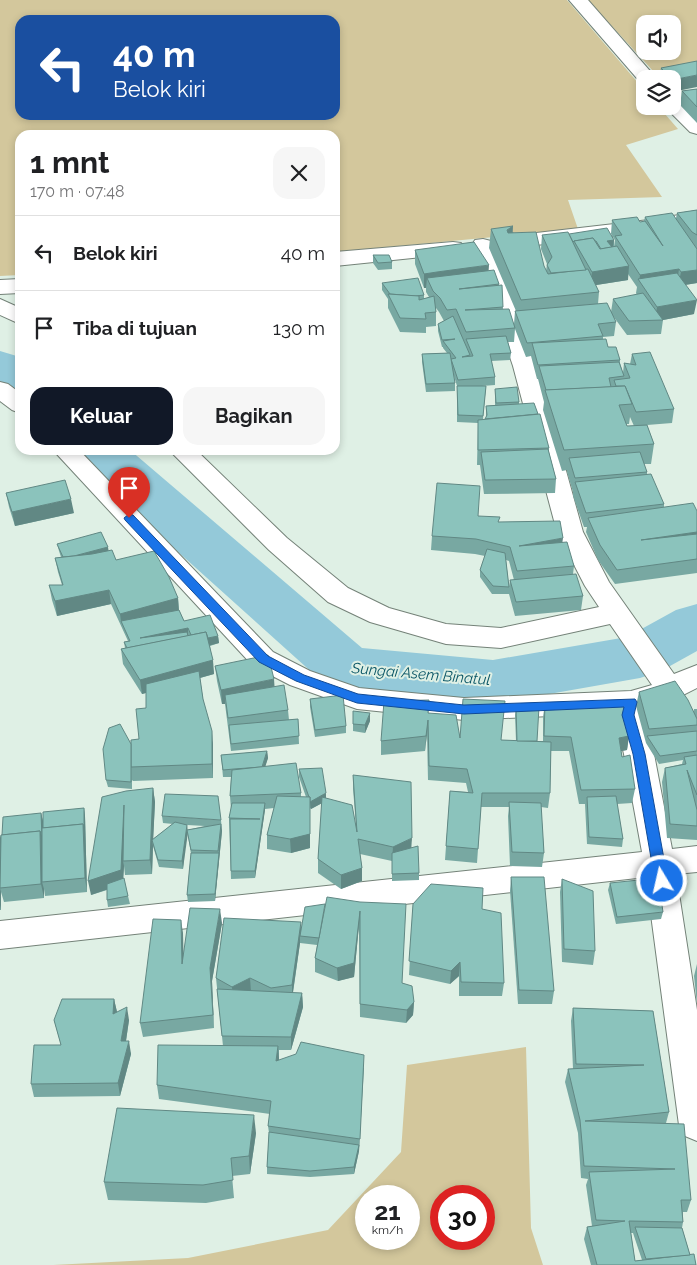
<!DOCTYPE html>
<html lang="id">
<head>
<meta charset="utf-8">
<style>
	:root { --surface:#fff; --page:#f6f6f6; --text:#202124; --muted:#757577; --line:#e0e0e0; --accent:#111827 }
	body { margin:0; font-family:Raleway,sans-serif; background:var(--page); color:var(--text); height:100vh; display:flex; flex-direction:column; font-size:19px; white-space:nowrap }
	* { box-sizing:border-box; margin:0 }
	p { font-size:16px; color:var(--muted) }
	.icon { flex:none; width:28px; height:28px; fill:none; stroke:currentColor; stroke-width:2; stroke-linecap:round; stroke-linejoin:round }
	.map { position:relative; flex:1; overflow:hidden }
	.details { position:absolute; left:15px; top:130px; width:325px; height:325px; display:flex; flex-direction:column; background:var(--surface); border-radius:15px; box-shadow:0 2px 8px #0003 }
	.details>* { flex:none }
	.top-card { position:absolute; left:15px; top:15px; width:325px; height:105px; border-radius:15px; box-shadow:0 2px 8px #0003; background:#1a4fa0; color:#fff; overflow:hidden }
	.fabs { position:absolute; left:636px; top:15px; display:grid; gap:10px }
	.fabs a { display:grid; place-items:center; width:45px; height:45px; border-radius:10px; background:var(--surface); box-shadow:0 2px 8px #0003; font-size:25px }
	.speed { position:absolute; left:355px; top:1185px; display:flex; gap:10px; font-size:25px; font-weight:700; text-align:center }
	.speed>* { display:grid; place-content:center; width:65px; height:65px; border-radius:50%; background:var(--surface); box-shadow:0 2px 8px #0003; line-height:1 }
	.speed small { font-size:12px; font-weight:400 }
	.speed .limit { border:8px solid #d22; background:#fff; color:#111 }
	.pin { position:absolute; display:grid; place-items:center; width:42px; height:42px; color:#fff; margin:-51px -21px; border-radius:50% 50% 50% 0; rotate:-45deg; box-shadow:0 0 5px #0007 }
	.pin .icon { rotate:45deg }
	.me { position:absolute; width:55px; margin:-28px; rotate:351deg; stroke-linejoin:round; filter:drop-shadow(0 0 4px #0008) }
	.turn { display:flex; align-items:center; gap:18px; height:105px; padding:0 15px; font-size:22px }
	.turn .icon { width:65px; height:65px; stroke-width:2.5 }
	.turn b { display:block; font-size:35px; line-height:42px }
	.round { display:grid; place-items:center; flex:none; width:52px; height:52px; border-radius:15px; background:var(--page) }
	.head { display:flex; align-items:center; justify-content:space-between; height:85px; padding:0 15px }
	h1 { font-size:30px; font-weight:700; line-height:38px }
	.action { display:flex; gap:10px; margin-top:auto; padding:10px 15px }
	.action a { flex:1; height:58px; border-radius:15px; background:var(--accent); color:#fff; font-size:20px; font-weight:700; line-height:58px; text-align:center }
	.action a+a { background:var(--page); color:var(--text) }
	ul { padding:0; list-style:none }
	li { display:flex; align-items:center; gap:15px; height:75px; padding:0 15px; border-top:1px solid var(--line) }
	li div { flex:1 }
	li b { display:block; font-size:19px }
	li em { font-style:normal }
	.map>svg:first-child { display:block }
</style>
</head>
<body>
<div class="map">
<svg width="697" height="1265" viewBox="0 0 697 1265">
	<rect width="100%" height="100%" fill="#dff0e5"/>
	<!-- green -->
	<g fill="#d3c79c" fill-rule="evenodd">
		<path d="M 0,0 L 567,0 L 645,91 L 645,106 L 658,106 L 678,129 L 626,145 L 662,197 L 568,200 L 578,229 L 335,252 L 335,135 L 20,135 L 20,275 L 0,276 ZM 20,20 L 335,20 L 335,115 L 20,115 Z"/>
		<path d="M 588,0 L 697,0 L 697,66 L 654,72 ZM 645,24 L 672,24 L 672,51 L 645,51 Z"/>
		<path d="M 526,1047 L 531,1228 L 543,1265 L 53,1265 L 188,1258 L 328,1230 L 401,1152 L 407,1065 ZM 366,1196 L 409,1196 L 409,1239 L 366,1239 ZM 441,1196 L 484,1196 L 484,1239 L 441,1239 Z"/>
	</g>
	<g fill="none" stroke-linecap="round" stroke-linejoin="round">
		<!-- river -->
		<g fill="#94c9d9" fill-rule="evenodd">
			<polygon points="0,351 20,357 20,399 0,392"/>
			<polygon points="71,450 130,450 362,648 493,660 627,637 676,610 697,604 697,651 661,671 640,678 493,704 347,691 326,685 78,462"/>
		</g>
		<defs>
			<g id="street">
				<polygon points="569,0 588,0 657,79 645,79 645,84 641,83"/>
				<polygon points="672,98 679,100 697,117 697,134 690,132 664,106 672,106"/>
				<polygon points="697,212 697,224 649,232 501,249 495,248 537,366 583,532 609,582 674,674 697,665 697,688 679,697 644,709 642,715 654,754 672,849 697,846 697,872 676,874 697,1010 697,1141 685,1136 679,1125 646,877 0,949 0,921 642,852 624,754 614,713 464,720 357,709 290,685 253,666 53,450 79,450 273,652 310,671 359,688 464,698 631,691 652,685 610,624 501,648 446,644 370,622 328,602 269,550 169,450 196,450 287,538 348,588 389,608 446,624 501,628 599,607 585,586 557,532 513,366 472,245 475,240 483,239 491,241 493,238 501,237 649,220"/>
				<polygon points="453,242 461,243 464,248 461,253 335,266 335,252"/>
				<polygon points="20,279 20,293 0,294 0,280"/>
				<polygon points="0,299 20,308 20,324 0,315"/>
				<polygon points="0,382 8,384 20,393 20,413 12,410 0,401"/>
			</g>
		</defs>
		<!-- street casing -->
		<use href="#street" stroke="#748278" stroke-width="2"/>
		<!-- street -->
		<use href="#street" fill="#fff" fill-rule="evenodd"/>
	</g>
	<!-- wall -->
	<g fill="#78a8a2" fill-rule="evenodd">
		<polygon points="661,68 672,79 659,79"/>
		<polygon points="697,89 697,123 680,105 682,91"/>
		<path d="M 697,210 L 697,283 L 685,285 L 694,314 L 663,320 L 661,334 L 627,335 L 613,316 L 616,322 L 614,336 L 603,337 L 603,339 L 608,347 L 620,360 L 620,363 L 623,373 L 624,363 L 630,364 L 632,354 L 674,409 L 672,423 L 647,425 L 654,444 L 651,464 L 644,464 L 647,472 L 647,474 L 664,504 L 664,507 L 697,511 L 697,573 L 615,584 L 598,560 L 586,532 L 587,527 L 584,527 L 573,496 L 573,492 L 567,472 L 567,470 L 562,471 L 543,410 L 544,402 L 538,379 L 537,379 L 531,356 L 526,357 L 515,329 L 514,342 L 508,342 L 511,353 L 510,360 L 491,361 L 495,377 L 495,385 L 482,386 L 486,386 L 483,419 L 485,419 L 486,418 L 486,406 L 495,405 L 495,389 L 519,402 L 519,404 L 538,414 L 549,448 L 549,452 L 556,479 L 555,493 L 484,494 L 480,465 L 477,465 L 478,423 L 457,422 L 457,386 L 454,376 L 455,383 L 455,391 L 426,392 L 422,362 L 422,354 L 447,353 L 443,348 L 443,347 L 442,347 L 438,331 L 438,324 L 444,321 L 439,312 L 436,308 L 436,326 L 426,327 L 426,333 L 400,332 L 388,308 L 388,299 L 382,290 L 382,283 L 424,295 L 424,299 L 429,297 L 426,292 L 426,288 L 424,288 L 415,264 L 415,250 L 489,271 L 499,284 L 503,309 L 514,324 L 515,311 L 516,311 L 489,248 L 491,229 L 513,232 L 544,266 L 546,271 L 547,264 L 541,249 L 542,235 L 569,234 L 614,240 L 614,247 L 615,240 L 611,234 L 612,220 L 640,222 L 644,221 L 645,217 L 676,218 L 677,213 ZM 628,274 L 637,287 L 636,293 L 637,295 L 613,299 L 611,312 L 598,304 L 599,292 L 596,285 L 628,280 ZM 630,417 L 634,426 L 627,426 L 626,424 L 629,424 Z"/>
		<polygon points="373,255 392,262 392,269 378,270 373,263"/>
		<polygon points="6,493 74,513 15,526 9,507"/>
		<path d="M 478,516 L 499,522 L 562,543 L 574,566 L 573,574 L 583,596 L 581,610 L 515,616 L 509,594 L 492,594 L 480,577 L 480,570 L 485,556 L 475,554 L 431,550 L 432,536 ZM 506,560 L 509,561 L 514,580 L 510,580 L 509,587 Z"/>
		<polygon points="57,544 108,547 108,550 116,560 178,598 179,610 184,621 218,636 219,643 210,646 214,674 200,678 203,699 213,745 213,778 133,781 132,780 132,789 108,787 106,780 131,744 139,739 146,708 146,693 142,694 123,664 121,649 125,648 124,642 128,641 111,604 57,616 52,600 49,585 62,585 58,572 55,558 61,557 59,551"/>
		<polygon points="215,666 274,687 288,710 289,720 298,719 299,744 231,751 225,704 222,704 217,681"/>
		<polygon points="639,692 694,711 694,709 697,709 697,840 667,838 662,782 665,768 682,764 683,760 659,764 646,743 636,706"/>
		<polygon points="310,699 346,726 346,733 315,737 310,707"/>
		<polygon points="545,703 629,736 627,750 621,751 622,757 635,789 632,803 617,804 623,839 622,847 587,844 585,804 579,804 569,751 551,751 550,793 548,808 541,807 544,853 542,867 510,866 508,816 509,807 481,807 477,863 445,860 450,791 468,792 466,783 428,780 427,734 425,751 381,755 381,741 429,713 460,737 516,741 515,715 516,708 537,741 543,741 543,717"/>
		<polygon points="353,711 370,721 365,733 353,731"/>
		<polygon points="267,751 268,758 265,766 301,793 301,797 306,797 299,777 299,769 326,798 356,825 353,789 353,775 412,848 419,873 419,880 392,881 392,861 360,854 362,868 362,881 341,889 318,873 318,859 322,803 311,809 310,808 310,848 291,853 267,849 267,835 274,808 265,809 255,878 231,879 229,818 231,809 230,796 231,777 223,777 221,755"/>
		<polygon points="153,788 155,802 153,839 173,824 163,823 162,816 221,820 222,831 215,901 188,902 187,895 191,854 187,830 205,826 187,825 183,869 159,867 153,846 152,874 125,875 124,866 123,878 128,896 130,904 108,907 107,900 107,890 91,895"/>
		<polygon points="84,808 85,816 87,892 45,896 44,889 44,898 4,902 1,892 1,910 0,910 0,835 1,838 2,835 41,813 43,821"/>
		<polygon points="511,877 554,991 552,1004 518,1004 510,891"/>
		<polygon points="562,879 595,951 593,965 562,962 560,892"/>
		<polygon points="610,883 663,912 661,919 616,924 608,890"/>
		<polygon points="360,902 402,983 414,1002 413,1015 406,1023 360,1017 359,925 354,977 338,981 315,972 315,958 317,945 300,943 293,993 302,993 303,1007 291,1050 279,1050 279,1060 364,1068 359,1151 354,1174 310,1177 267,1174 267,1167 269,1133 268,1126 270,1114 159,1099 157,1085 223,1046 216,978 301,929"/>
		<polygon points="413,904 504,983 502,996 459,996 459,976 450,984 409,975"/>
		<polygon points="222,923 212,981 214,1028 143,1037 140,1023 183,933 183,955"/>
		<polygon points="697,964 697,1004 694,976"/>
		<polygon points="114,999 117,1012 129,1020 126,1041 131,1054 120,1096 34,1097 31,1084 61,1045 54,1020"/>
		<path d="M 573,1008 L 653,1011 L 669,1112 L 666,1123 L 691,1200 L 687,1212 L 683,1212 L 683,1222 L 682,1228 L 690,1255 L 696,1265 L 591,1265 L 584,1239 L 587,1227 L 592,1226 L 586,1185 L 588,1179 L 581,1178 L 578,1133 L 565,1082 L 568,1069 L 573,1069 L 571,1021 ZM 631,1233 L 633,1233 L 642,1260 L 635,1261 Z"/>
		<polygon points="256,1133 250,1174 232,1176 234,1198 206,1203 108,1200 104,1182"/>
	</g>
	<!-- shaded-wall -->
	<g fill="#618884">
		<polygon points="697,75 697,87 672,92 672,80"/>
		<polygon points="513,226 512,246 507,230"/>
		<polygon points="614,240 613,247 607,248 607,241"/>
		<polygon points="489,265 488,279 427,278 426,288 424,288 424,274 437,272"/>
		<polygon points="629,266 628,280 590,286 592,272"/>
		<polygon points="679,269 677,283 639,281 640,275"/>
		<polygon points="697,270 697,283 678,286 681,272"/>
		<polygon points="697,300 694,314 663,320 655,320 657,307"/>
		<polygon points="71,499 74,513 15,526 12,512"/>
		<polygon points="697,532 697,546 641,540"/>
		<polygon points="563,538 561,552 519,546"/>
		<polygon points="108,547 109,554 64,559"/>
		<polygon points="109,590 111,604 57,616 55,601"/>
		<polygon points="178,598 179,613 121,621 122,628 120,614"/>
		<polygon points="188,628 188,635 141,646 140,638"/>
		<polygon points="218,636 219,643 196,649 195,641"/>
		<polygon points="213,660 214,674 142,694 140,680"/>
		<polygon points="274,679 275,693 225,695 225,704 222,704 221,690"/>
		<polygon points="429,700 427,734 425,751 426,736"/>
		<polygon points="370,713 370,721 365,733 365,725"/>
		<polygon points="212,731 213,745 213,778 212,764"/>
		<polygon points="629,736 627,750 616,752 619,738"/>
		<polygon points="267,751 268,758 262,777 262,769"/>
		<polygon points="153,788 155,802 153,843 152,840 153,846 152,874 150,860"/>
		<polygon points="326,793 326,801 311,809 310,802"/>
		<polygon points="310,797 310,848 291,853 290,839"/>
		<polygon points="265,803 265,810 255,878 255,871"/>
		<polygon points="124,805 123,861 124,866 123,884 91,895 88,881"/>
		<polygon points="84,808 85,816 87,892 85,878 83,824"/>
		<polygon points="41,813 43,821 42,882 44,889 44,898 41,884 40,831"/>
		<polygon points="221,824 222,831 215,901 215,894"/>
		<polygon points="187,825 188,832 183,869 182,861"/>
		<polygon points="0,835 2,842 0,888 1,892 1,910 0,905"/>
		<polygon points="412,838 411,852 392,861 393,847"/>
		<polygon points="362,868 362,881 341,889 341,875"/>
		<polygon points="220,909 222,923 212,981 214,1028 210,968"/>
		<polygon points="360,911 359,925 354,977 338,981 337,968"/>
		<polygon points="181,920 183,933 184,977 182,964"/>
		<polygon points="301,922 302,936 300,936 300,943 292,998 292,985"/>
		<polygon points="460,962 459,976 450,984 451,971"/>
		<polygon points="250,978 251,992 233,1001 232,987"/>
		<polygon points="302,993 303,1007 291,1050 291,1037"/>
		<polygon points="114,999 117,1012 113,1014"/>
		<polygon points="414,1002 413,1015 406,1023 407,1010"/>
		<polygon points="127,1007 129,1020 124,1054 121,1041"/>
		<polygon points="129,1041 131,1054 120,1096 118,1083"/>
		<polygon points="278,1046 279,1059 277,1074 276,1061"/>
		<polygon points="364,1055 359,1151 354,1174 354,1167 359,1145"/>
		<polygon points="254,1115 256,1133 250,1174 249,1156"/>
	</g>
	<!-- building -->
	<g fill="#8bc3bc" stroke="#618884">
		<polygon points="697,61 697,75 672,80 661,68"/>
		<polygon points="697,89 697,107 682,91"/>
		<polygon points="697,210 697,235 692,232 677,213"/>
		<polygon points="672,213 697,249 697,270 681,272 679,269 640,275 615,236 622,235 612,220 637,217 640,222 645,221 663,246 645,217"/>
		<polygon points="513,226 507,230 508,233 536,232 544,266 548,274 588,269 599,292 521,300 491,229"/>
		<polygon points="607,228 614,240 607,241 612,247 601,249 596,241 595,241 593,238 574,241 573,242 569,234"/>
		<polygon points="568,232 586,270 551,273 547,265 552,257 542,235"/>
		<polygon points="593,238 600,249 617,246 629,266 592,272 574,241"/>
		<polygon points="474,242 489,265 437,272 424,274 415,250"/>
		<polygon points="373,255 389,255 392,262 378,263"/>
		<polygon points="494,270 499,284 459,289 502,285 503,307 465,310 509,309 515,328 466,332 456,309 447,310 440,298 433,291 427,278"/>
		<polygon points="677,273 697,300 657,307 638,279"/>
		<polygon points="418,278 424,295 416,296 390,294 382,283"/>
		<polygon points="643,293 663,320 629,321 613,299"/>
		<polygon points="388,294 419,296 419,300 434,296 436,312 425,313 426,319 400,318"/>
		<polygon points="607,303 616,322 598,324 603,336 527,343 515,311"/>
		<polygon points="453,316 470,355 462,357 473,356 466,339 506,336 511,353 490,354 495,377 458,380 451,359 456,358 443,341 455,339 442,340 438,324"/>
		<polygon points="606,339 608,347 616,347 620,360 538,365 532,343"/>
		<polygon points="650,352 674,409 636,412 625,386 616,386 614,380 630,378 624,363 636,365 632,354"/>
		<polygon points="450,353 455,383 426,384 422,354"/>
		<polygon points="619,362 624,376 609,378 611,387 546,390 539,366"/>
		<polygon points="457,386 486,386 483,416 458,415"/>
		<polygon points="625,386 632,404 619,405 627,426 647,425 654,444 564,450 545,390"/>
		<polygon points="517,387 519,402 496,403 495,389"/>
		<polygon points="534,403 538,414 485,419 487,415 486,406"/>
		<polygon points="540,414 549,448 478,450 478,420"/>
		<polygon points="548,449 556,479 485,480 481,452"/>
		<polygon points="640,452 647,472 575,478 569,458"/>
		<polygon points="651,474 664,504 586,513 575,482"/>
		<polygon points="65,480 71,499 12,512 6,493"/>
		<polygon points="437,483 480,486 478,516 500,517 498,522 560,521 563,538 519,546 567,542 574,566 517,571 510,547 476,539 432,536"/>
		<polygon points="693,503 697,511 697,532 641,540 697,534 697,559 617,570 600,545 588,518"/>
		<polygon points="101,532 108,547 74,556 63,557 57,544"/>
		<polygon points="487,549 505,553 509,587 493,586 480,570"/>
		<polygon points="112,550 116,560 154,551 169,577 178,598 120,614 109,590 55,601 49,585 63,585 55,558 92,554"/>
		<polygon points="576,574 583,596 516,602 510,580"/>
		<polygon points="179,610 184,621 210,615 218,636 208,638 206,632 191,635 188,628 140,638 187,632 188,636 127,648 124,642 130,641 121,621"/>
		<polygon points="206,632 213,660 140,680 121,649"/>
		<polygon points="268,655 274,679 221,690 215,666"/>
		<polygon points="199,671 203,699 212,731 212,764 131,767 131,740 139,739 136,709 146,708 146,684"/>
		<polygon points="675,681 688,700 697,719 697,725 649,729 639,692"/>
		<polygon points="284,685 288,710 228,718 225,695"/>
		<polygon points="343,695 346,726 315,730 310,699"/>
		<polygon points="463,699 505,701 501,740 551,742 550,793 482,793 478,849 446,846 450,791 473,793 467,769 429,766 428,720 426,736 381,741 384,701 429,700 428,713 456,715 460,738"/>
		<polygon points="545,703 627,704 629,736 619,738 622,757 630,755 635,789 581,790 571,737 544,736"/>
		<polygon points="539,707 537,741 517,741 516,708"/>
		<polygon points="353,711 370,713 365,725 353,724"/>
		<polygon points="298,719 299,736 231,744 229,725"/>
		<polygon points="120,724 131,744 131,782 106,780 103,749 109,728"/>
		<polygon points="697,731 697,751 660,756 647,736"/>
		<polygon points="267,751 262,767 234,769 223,770 221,755"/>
		<polygon points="697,755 697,795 687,770 697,810 697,826 670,824 665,768 686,764 684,757"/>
		<polygon points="296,763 301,793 230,796 232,770"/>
		<polygon points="322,768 326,793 310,802 310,797 309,797 299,769"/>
		<polygon points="353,775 411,782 412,838 393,847 358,839 362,868 341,875 318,859 322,797 352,805 357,832"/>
		<polygon points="153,788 150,860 123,861 124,805 121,870 88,881 102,797 126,791"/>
		<polygon points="165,794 218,796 221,820 162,816"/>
		<polygon points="277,796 310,797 310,834 290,839 267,835"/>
		<polygon points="616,796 623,839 589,837 587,797"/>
		<polygon points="509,802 541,803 544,853 512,852"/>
		<polygon points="232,803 265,803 255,871 231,871 230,819 260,819 229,818"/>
		<polygon points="84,808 84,830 83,824 43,828 43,812"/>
		<polygon points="41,813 42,838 40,831 2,835 3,817"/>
		<polygon points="175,822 187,825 182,861 158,860 152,840"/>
		<polygon points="83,824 85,878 42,882 42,828"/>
		<polygon points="221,824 218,851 191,850 187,830"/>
		<polygon points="40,831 41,884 0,888 1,835"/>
		<polygon points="418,846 419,873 392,874 392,853"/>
		<polygon points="191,853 219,853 215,894 187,895"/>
		<polygon points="511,877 544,877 554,991 519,990"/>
		<polygon points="124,878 128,896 107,900 107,884"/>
		<polygon points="658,878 663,912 617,917 610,883"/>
		<polygon points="562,879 593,891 595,951 564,949"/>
		<polygon points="431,884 483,888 482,909 501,913 504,983 461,982 460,962 451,971 409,961 413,904"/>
		<polygon points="327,897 360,902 406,904 402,983 412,986 414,1002 407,1010 360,1004 360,911 354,963 337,968 315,958"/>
		<polygon points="325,904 319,938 300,936 305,907"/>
		<polygon points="190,908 220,909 210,968 213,1015 140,1023 153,919 181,920 182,964"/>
		<polygon points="224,918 301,922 292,985 271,988 250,978 232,987 216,978"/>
		<polygon points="217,989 302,993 291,1037 222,1036"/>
		<polygon points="62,999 114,999 113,1014 127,1007 121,1041 129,1041 118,1083 31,1084 34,1045 61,1045 54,1020"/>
		<polygon points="573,1008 653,1011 669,1112 585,1121 684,1124 691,1200 681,1200 683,1222 629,1221 635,1261 694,1254 696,1265 597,1265 587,1227 625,1221 596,1220 589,1172 675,1169 584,1166 580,1120 568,1069 644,1065 576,1064"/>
		<polygon points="301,1042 364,1055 360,1139 268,1126 271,1101 157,1085 158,1045 278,1046 276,1061 296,1054"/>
		<polygon points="117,1108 254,1115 249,1156 231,1158 233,1180 203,1185 104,1182"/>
		<polygon points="269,1132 359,1145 354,1167 310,1171 267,1167"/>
		<polygon points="635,1227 682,1228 690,1255 646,1259"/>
	</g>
	<!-- route -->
	<polygon fill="#1a73e8" stroke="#114b97" points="129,514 133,515 268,656 304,675 358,694 464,705 635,699 637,702 634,715 645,754 668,881 666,885 662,886 657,885 655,881 633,754 622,715 624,707 464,714 357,703 296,681 259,662 125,520 124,518"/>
	<g text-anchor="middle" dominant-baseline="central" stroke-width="4" stroke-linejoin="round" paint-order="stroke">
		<!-- water labels -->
		<g font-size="15" font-style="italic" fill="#095565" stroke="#dff0e5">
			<text transform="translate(421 674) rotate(5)">Sungai Asem Binatul</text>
		</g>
	</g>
</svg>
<div class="fabs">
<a><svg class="icon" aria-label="sound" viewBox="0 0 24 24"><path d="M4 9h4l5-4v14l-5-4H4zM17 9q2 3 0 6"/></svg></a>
<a><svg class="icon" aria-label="layers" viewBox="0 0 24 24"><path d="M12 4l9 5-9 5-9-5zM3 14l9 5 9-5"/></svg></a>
</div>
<div class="speed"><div>21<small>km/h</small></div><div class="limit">30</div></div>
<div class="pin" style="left:129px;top:518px;background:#d93025"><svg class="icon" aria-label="arrive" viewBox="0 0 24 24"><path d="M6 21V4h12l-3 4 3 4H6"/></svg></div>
<svg class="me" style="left:662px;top:881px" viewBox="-20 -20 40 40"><circle r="17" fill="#1a73e8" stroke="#fff" stroke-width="3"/><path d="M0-11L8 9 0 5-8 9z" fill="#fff"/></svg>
<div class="top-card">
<div class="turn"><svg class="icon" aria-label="left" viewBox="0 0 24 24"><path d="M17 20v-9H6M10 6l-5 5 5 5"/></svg><div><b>40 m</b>Belok kiri</div></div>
</div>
<section class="details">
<div class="head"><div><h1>1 mnt</h1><p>170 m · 07:48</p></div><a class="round"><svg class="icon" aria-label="close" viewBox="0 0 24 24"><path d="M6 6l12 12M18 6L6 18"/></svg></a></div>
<ul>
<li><svg class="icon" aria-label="left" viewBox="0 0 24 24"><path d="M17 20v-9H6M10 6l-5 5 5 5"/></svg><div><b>Belok kiri</b></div><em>40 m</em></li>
<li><svg class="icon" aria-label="arrive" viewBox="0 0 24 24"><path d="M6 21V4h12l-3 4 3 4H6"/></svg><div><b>Tiba di tujuan</b></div><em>130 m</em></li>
</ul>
<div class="action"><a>Keluar</a><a>Bagikan</a></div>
</section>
</div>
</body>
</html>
